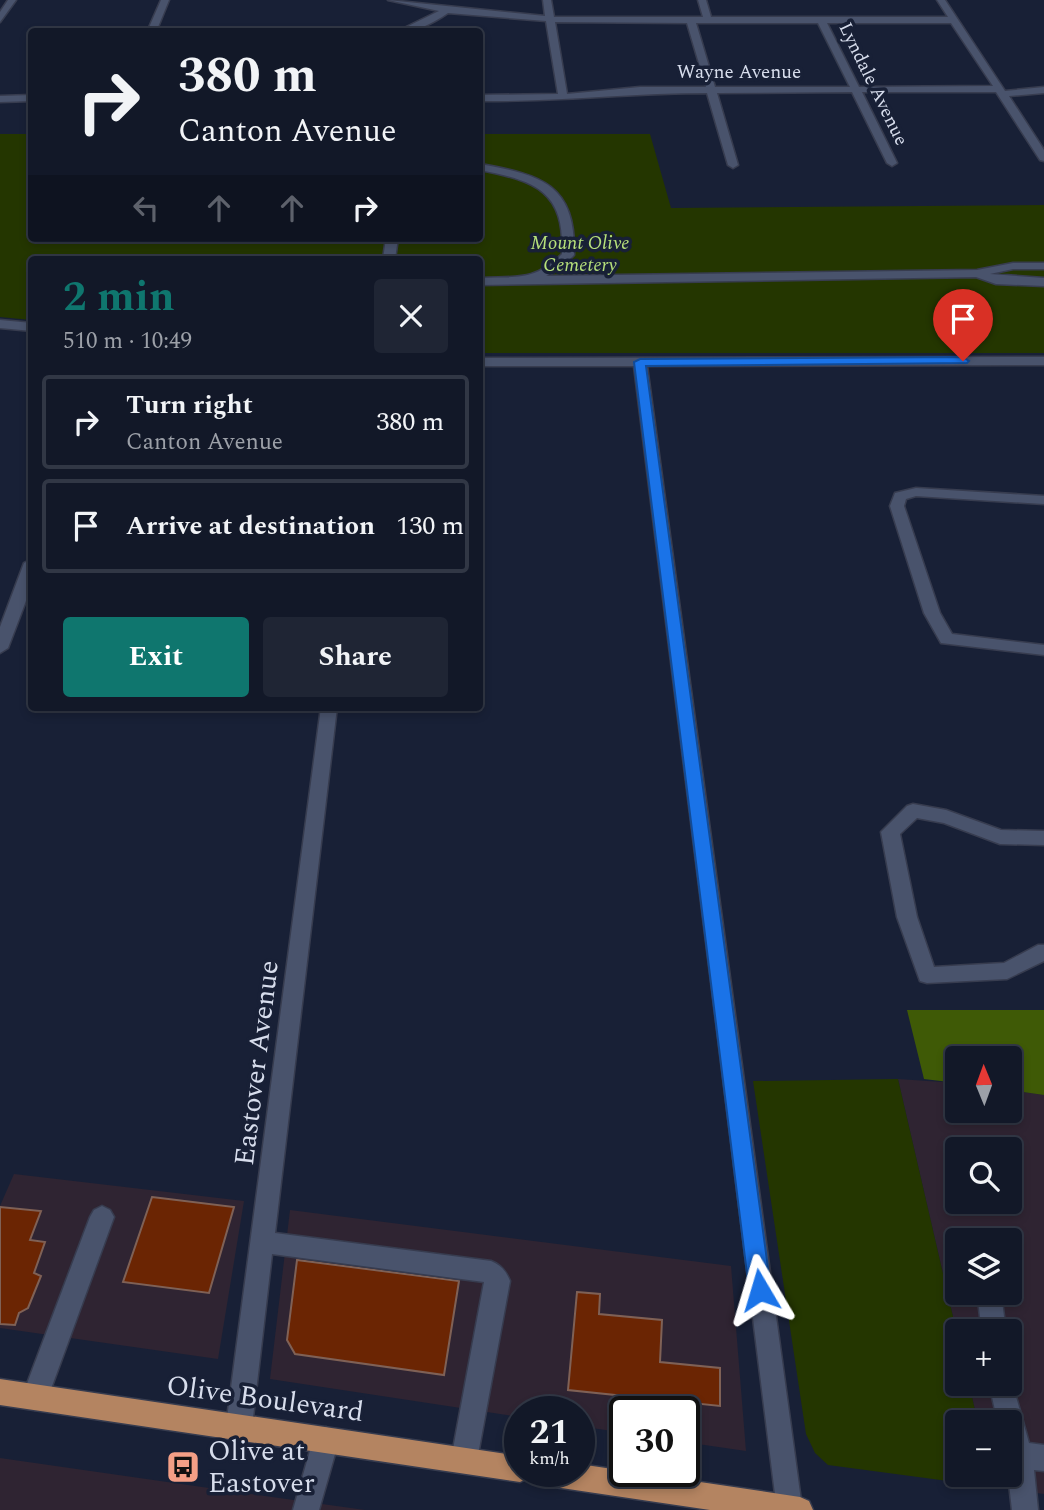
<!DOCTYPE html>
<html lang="en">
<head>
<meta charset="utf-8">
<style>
	:root { --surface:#121828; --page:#1f2534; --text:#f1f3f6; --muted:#9ca0a8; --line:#313745; --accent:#0f766e }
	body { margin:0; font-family:Spectral,serif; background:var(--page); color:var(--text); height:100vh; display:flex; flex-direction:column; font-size:26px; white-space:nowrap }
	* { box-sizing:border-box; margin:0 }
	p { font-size:23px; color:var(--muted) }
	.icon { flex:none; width:38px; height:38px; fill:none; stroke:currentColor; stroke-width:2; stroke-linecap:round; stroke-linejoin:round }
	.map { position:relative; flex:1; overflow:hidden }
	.panel { position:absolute; left:28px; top:256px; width:455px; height:455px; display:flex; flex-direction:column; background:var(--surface); border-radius:7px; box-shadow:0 4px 10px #0003,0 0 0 2px var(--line) }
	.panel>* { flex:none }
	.guide { position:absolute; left:28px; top:28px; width:455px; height:214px; border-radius:7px; box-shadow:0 4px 10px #0003,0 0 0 2px var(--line); background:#121828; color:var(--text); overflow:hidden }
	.needle { width:46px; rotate:359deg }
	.controls { position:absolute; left:945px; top:1046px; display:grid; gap:14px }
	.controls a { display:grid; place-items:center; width:77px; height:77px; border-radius:7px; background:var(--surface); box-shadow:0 4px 10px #0003,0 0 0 2px var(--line); font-size:35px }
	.speed { position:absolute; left:504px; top:1396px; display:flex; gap:14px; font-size:35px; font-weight:700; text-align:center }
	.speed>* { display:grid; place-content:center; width:91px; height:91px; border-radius:50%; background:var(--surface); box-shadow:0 4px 10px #0003,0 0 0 2px var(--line); line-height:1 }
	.speed small { font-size:18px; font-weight:400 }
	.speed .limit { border:4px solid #111; border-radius:10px; background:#fff; color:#111 }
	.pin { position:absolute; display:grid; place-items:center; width:60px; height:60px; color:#fff; margin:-72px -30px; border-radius:50% 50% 50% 0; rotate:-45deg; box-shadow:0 0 7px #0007 }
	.pin .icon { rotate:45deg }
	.me { position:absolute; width:77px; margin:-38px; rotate:353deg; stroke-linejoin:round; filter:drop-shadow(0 0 5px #0008) }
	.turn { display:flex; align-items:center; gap:24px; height:147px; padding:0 35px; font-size:32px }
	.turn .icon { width:91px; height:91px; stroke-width:2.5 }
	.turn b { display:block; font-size:49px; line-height:60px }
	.lanes { display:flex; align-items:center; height:66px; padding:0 35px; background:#0003; justify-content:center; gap:35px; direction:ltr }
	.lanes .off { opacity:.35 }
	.round { display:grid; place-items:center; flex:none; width:74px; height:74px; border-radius:7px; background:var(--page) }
	.head { display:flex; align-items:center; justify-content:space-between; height:119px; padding:0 35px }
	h1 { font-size:42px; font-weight:700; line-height:52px; color:var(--accent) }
	.primary-button { display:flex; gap:14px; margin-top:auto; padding:14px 35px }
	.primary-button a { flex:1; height:80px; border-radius:7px; background:var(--accent); color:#fff; font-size:28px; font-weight:700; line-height:80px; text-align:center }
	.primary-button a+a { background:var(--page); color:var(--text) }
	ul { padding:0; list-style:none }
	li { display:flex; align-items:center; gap:21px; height:94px; margin:0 14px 10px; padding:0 21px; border:4px solid var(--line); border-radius:7px }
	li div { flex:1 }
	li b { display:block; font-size:26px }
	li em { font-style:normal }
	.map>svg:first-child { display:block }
</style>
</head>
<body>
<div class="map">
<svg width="1044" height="1510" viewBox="0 0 1044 1510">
	<rect width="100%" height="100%" fill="#182036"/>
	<!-- commercial -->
	<g fill="#2f2432" fill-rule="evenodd">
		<path d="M 898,1079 L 957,1083 L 957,1111 L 1010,1111 L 1010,1090 L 1044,1095 L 1044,1494 L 993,1487 L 990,1475 L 1010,1475 L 1010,1423 L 978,1423 L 969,1384 L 1010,1384 L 1010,1332 L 957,1334 ZM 957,1150 L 1010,1150 L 1010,1202 L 957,1202 ZM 957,1241 L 1010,1241 L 1010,1293 L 957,1293 Z"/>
		<polygon points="14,1174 244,1201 218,1359 0,1328 0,1206"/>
		<polygon points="290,1210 731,1266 746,1451 684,1442 684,1412 625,1412 625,1433 579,1426 579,1412 520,1412 520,1417 270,1379"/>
		<polygon points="0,1458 272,1497 365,1510 0,1510"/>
	</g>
	<!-- green -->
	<g fill="#243600">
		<polygon points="0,134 31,134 32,238 480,238 480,134 650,134 671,208 1044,205 1044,353 480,353 480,259 32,259 31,320 0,317"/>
		<polygon points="898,1079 957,1334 957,1384 969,1384 978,1423 957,1423 957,1475 990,1475 993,1487 828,1465 815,1453 806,1434 753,1081"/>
	</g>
	<!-- forest -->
	<polygon fill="#3f5a06" points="907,1010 1044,1010 1044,1095 1010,1090 1010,1059 957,1059 957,1083 924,1079"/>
	<!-- building -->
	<g fill="#6b2503" stroke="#7f6156" stroke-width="2">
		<polygon points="152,1197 234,1207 209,1293 123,1282"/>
		<polygon points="0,1207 41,1211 30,1240 45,1242 34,1273 41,1276 28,1308 19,1313 15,1325 0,1324"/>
		<polygon points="297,1260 459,1281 444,1375 295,1354 287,1340"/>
		<polygon points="577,1292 600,1294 599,1314 662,1320 660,1362 720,1368 720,1406 568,1390"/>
	</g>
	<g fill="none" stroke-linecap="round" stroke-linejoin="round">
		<defs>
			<g id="minor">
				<polygon points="8,0 16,0 0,22 0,12"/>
				<polygon points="161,0 169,0 156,32 147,32"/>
				<path d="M 388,0 L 545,16 L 543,0 L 551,0 L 554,17 L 703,17 L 698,0 L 706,0 L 711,17 L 948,17 L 937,0 L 945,0 L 1005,91 L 1044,87 L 1044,93 L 1009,96 L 1044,150 L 1044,161 L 1040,160 L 996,92 L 862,92 L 897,163 L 892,166 L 887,163 L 852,92 L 717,93 L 738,165 L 733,168 L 728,165 L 707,93 C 631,93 556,102 480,101 L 480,95 L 558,94 L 546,21 L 448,13 C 432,24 416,32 396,32 L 439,11 ZM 555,22 L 687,23 L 706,87 L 640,87 L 567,94 ZM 696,23 L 818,23 L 850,87 L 715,87 ZM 827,23 L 951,23 L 993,86 L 859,87 Z"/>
				<polygon points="32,95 32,101 0,102 0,96"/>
				<path d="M 480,164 C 541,175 576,184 574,255 L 560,269 L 546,276 L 977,270 L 1013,263 L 1044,263 L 1044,269 L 1013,269 L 990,274 L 1044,278 L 1044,286 L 996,284 L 976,277 L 480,285 L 480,278 C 516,276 534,282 562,254 C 565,191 536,181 480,170 Z"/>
				<polygon points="386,238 398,238 395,259 383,259"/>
				<polygon points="0,320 32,323 32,331 0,328"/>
				<polygon points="1044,357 1044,365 647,366 802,1508 777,1510 634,366 480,366 480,358"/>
				<polygon points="916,488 1044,496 1044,504 916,496 906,499 904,506 940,613 952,634 1044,645 1044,655 941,643 924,613 890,506 895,493"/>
				<polygon points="32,559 32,585 8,648 0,653 0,627 24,563"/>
				<path d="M 321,707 L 337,707 L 275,1233 L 491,1261 C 501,1265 506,1271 510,1281 L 477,1460 L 473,1469 L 464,1473 L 455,1469 L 451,1460 L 484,1282 L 272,1254 L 252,1426 L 248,1435 L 239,1439 L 230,1435 L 226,1426 Z"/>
				<polygon points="913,804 946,810 1001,830 1044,831 1044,845 1000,844 944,823 917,818 900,834 917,917 934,967 1004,963 1038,945 1044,945 1044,961 1007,979 927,983 920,981 897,917 881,832 907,806"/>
				<polygon points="102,1206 110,1210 114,1217 48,1397 44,1406 35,1410 26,1406 22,1397 90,1217 94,1210"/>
				<polygon points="977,1293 1001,1293 1006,1332 982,1332"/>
				<polygon points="1010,1375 1029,1443 1044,1445 1044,1471 1034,1470 1038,1510 1012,1510 1008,1475 1010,1423 998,1423 989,1384 1010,1384"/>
				<polygon points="326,1427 335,1431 339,1440 319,1510 293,1510 313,1440 317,1431"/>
			</g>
			<polygon id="major" points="0,1379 520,1456 520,1472 579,1472 579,1464 800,1497 809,1501 813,1510 710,1510 541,1485 532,1481 530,1477 520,1482 0,1405"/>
		</defs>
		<!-- minor casing -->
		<use href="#minor" stroke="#373c4f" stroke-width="3"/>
		<!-- major casing -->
		<use href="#major" stroke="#373c4f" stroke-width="3"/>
		<!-- minor -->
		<use href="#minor" fill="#49536c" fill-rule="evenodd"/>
		<!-- major -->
		<use href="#major" fill="#b48461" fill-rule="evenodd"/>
	</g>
	<!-- route -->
	<polygon fill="#1a73e8" stroke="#114b97" stroke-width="2" points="963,357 969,361 967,363 646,366 771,1290 768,1297 760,1301 753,1297 749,1290 634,362 640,359"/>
	<!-- icons -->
	<defs>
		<symbol id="bus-square" viewBox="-11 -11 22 22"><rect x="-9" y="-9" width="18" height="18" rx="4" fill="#f49f86" stroke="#182036"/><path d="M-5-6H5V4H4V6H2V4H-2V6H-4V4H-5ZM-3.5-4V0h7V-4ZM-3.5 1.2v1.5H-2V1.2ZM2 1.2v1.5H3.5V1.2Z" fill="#111"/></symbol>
	</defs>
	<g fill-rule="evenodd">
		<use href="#bus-square" x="164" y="1448" width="38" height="38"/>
	</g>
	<g text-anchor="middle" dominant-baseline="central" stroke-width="7" stroke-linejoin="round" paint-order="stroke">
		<!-- far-street labels -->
		<g font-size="19" fill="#d7ddec" stroke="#182036">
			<text x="739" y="72">Wayne Avenue</text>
			<text transform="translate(873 84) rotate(64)">Lyndale Avenue</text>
		</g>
		<!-- far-park labels -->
		<g font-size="19" font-style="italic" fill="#b7e17b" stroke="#182036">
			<text x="580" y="243">Mount Olive<tspan x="580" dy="22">Cemetery</tspan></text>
		</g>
		<!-- near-street labels -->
		<g font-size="28" fill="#d7ddec" stroke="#182036">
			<text transform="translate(257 1063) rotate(-83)">Eastover Avenue</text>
			<text transform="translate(265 1399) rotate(8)">Olive Boulevard</text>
		</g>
		<!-- near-poi labels -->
		<g font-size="28" fill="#d7ddec" stroke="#182036" text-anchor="start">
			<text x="208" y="1451">Olive at<tspan x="208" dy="32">Eastover</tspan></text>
		</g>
	</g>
</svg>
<div class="controls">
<a><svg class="needle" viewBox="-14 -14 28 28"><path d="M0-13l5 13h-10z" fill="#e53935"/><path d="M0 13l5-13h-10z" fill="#9ca0a8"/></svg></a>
<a><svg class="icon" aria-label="search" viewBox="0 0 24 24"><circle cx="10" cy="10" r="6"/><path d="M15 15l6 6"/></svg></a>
<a><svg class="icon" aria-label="layers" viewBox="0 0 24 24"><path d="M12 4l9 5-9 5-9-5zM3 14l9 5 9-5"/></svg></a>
<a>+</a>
<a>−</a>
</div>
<div class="speed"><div>21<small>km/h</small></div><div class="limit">30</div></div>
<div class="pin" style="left:963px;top:361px;background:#d93025"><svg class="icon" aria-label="arrive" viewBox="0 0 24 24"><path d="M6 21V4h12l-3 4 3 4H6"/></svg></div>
<svg class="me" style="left:760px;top:1290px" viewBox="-20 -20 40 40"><path d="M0-17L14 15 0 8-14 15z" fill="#1a73e8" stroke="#fff" stroke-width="4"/></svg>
<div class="guide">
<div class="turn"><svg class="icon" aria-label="right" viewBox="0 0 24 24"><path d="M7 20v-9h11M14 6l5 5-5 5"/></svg><div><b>380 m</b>Canton Avenue</div></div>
<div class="lanes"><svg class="icon off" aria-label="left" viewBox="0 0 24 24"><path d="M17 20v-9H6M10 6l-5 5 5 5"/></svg><svg class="icon off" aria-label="ahead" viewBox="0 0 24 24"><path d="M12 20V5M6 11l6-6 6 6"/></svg><svg class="icon off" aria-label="ahead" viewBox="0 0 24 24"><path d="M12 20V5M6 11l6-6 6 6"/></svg><svg class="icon" aria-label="right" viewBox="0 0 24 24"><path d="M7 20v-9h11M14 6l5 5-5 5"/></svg></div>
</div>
<section class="panel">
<div class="head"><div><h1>2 min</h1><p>510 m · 10:49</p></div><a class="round"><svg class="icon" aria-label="close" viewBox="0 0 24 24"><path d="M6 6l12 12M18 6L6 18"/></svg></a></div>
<ul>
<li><svg class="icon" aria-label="right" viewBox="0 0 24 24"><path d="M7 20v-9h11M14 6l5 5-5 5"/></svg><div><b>Turn right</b><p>Canton Avenue</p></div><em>380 m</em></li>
<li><svg class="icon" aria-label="arrive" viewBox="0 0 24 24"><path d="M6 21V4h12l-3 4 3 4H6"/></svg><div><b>Arrive at destination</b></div><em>130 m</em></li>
</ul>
<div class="primary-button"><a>Exit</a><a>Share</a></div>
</section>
</div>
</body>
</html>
